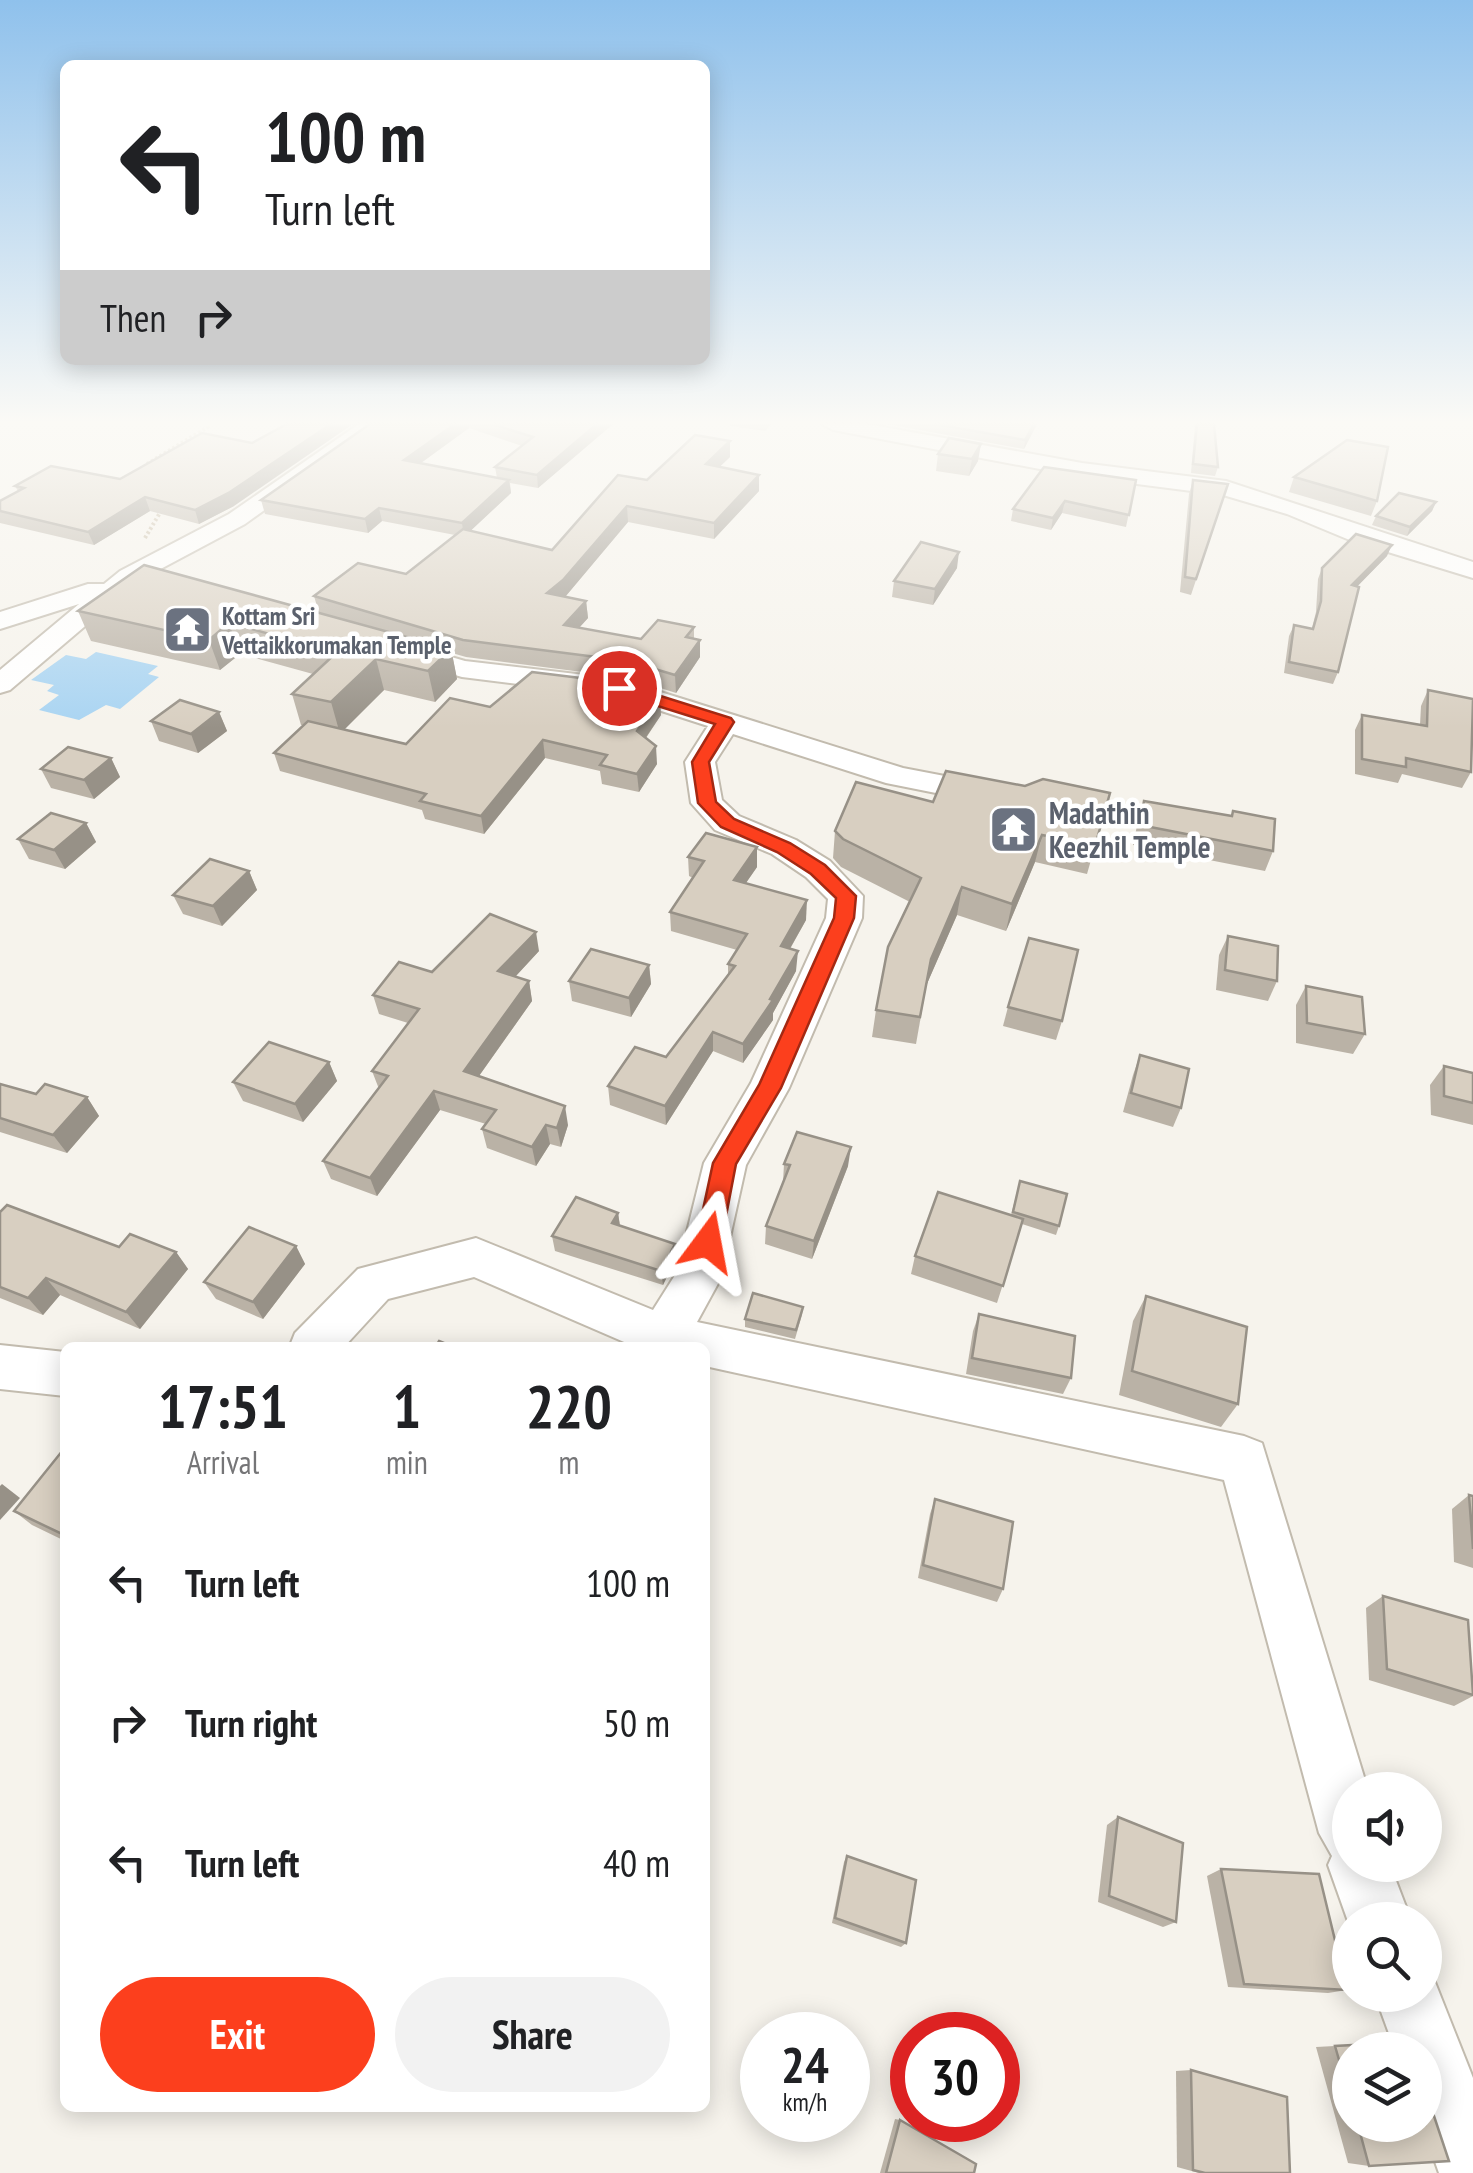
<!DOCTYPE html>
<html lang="en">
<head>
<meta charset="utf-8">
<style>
	:root { --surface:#fff; --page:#f2f2f2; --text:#202124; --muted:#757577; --accent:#fc3f1d }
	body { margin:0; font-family:"PT Sans Narrow",sans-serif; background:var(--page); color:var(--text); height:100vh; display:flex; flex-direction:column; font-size:38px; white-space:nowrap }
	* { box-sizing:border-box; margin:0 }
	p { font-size:32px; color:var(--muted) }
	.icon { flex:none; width:55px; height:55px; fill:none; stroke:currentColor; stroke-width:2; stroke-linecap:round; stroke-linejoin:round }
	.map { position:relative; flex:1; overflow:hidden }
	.side { position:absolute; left:60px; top:1342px; width:650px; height:770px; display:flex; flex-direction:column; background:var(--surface); border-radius:15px; box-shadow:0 5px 25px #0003 }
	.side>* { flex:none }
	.banner { position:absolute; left:60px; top:60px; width:650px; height:305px; border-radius:15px; box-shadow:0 5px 25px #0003; background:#fff; color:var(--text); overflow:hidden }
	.tools { position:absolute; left:1332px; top:1772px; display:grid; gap:20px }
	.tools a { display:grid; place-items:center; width:110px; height:110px; border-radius:50%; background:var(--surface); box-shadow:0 5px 25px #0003; font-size:50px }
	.speed { position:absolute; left:740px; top:2012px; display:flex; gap:20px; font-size:50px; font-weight:700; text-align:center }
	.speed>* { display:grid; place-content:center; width:130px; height:130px; border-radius:50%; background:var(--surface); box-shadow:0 5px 25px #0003; line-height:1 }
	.speed small { font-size:25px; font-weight:400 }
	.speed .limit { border:15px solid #d22; background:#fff; color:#111 }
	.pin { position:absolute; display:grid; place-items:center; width:85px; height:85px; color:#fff; margin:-42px; border:5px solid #fff; border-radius:50%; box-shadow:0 2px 10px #0007 }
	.me { position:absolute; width:110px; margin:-55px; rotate:13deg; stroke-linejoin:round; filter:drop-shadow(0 0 8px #0008) }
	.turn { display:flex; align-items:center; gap:35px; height:210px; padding:0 40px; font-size:45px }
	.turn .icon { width:130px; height:130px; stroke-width:2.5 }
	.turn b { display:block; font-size:70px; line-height:85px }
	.then { display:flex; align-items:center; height:95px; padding:0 40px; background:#0003; gap:20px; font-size:38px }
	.eta { display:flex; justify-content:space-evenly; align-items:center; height:170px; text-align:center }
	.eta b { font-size:60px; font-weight:700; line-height:70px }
	.cta { display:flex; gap:20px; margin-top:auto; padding:20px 40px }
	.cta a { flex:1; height:115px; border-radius:60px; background:var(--accent); color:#fff; font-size:40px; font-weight:700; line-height:115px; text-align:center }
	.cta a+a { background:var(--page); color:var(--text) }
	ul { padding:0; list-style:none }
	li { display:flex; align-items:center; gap:30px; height:140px; padding:0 40px }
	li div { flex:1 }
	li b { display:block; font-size:38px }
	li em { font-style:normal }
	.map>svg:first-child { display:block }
</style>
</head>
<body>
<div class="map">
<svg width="1473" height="2173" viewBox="0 0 1473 2173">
	<rect width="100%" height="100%" fill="#f6f3ec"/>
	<!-- water -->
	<polygon fill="#a9d4f2" points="96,652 158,666 148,674 159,677 120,709 106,705 79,720 39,710 59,695 47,691 54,685 31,680 66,655 86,659"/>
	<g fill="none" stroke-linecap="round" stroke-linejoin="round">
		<defs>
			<g id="minor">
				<polygon points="359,424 384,424 245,524 138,581 10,690 0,693 0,670 79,604 0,629 0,612 88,584 104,584 120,571 229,514"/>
				<polygon points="822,424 867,424 1082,463 1226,481 1473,562 1473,578 1352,541 1287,514 1223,495 1082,477 833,430"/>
				<polygon points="403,643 465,661 619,679 903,768 1002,787 1007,794 1002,801 991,804 886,783 733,734 715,762 722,800 739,816 796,840 830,861 863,896 862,918 789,1088 746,1165 721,1278 697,1322 1244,1436 1262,1443 1368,1790 1350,1790 1350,1865 1390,1865 1411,1920 1350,1920 1350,1927 1328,1865 1332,1856 1319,1833 1224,1480 705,1366 705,1348 638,1348 474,1277 388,1299 343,1348 289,1348 295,1333 358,1269 476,1238 653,1310 677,1272 704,1163 751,1083 826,918 828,899 806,877 772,854 715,830 691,803 685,762 708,726 615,696 462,677 393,657 389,651"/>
				<polygon points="0,1345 65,1352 65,1396 0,1389"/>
				<polygon points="1425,1969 1431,1972 1473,2078 1473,2173 1439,2173 1422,2125 1425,2125 1425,2050 1395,2050 1375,1995 1425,1995"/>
			</g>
		</defs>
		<!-- minor casing -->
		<use href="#minor" stroke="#c2bbae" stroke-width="4"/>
		<!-- path -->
		<g stroke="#c4b79f" stroke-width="4" stroke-dasharray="2.5 2.5" stroke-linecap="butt">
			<polyline points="147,464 208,427 206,424"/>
			<polyline points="145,538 164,506"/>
		</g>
		<!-- minor -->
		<use href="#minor" fill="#fff" fill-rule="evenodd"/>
	</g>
	<!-- wall -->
	<g fill="#bab2a6" fill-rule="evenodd">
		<path d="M 370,424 L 613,424 L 538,488 L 510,483 L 511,493 L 470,531 L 552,550 L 647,480 L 730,457 L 719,467 L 759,475 L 759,491 L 714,539 L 628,522 L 565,597 L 586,601 L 588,618 L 579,628 L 641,639 L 694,627 L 694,638 L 700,657 L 676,693 L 629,678 L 466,657 L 452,653 L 457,679 L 435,702 L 384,690 L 344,729 L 406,744 L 490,707 L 661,715 L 646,738 L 657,764 L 639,792 L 602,784 L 600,771 L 545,758 L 484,834 L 425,819 L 422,810 L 280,771 L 274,753 L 303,725 L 301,725 L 292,694 L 313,674 L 240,654 L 220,670 L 91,641 L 78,611 L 319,613 L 314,596 L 406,574 L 455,535 L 382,521 L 368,533 L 265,514 L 261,500 ZM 469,428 L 522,446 L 495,467 L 497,478 L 421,463 Z"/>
		<polygon points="730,424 772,424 765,431 730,426"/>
		<polygon points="887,424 1037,424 1024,449"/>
		<polygon points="1195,424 1214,424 1218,467 1215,476 1191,473"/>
		<polygon points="949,438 978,461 969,476 936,471 938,454"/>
		<polygon points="1294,477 1377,501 1371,516 1289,492"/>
		<polygon points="1136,480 1126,527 1062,513 1051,530 1011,521 1013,509"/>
		<polygon points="1193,480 1228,484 1191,595 1180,592 1189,494"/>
		<polygon points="15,486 234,506 199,524 150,511 94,545 0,523 0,501 18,491"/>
		<polygon points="1436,502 1432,511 1407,536 1372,525 1376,516"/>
		<polygon points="1387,556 1357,586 1338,672 1333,684 1284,673 1289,636 1294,625 1312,628 1316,612 1318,579 1322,568"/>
		<polygon points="957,568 933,605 892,597 894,581"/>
		<polygon points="1428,690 1471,772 1462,788 1402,774 1398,783 1355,774 1355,730 1362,715 1420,725 1421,706"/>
		<polygon points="219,712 227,731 198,753 159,741 151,721"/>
		<polygon points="111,758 120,777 94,799 51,788 41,769"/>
		<polygon points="856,782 1095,846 1087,874 1035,862 1006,931 957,915 926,986 916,1044 872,1037 876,1010 910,902 841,867 833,858 835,831"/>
		<polygon points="1144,801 1231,816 1233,811 1273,851 1265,871 1133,845 1138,821"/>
		<polygon points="86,823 96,842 65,869 29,859 18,839"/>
		<polygon points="757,847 757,867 746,883 806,920 790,949 796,971 773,1013 773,1020 743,1063 713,1051 666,1125 610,1105 608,1086 666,1057 728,974 728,964 737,950 671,931 670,912 693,878 689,876 688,857"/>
		<polygon points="249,871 257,890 222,926 183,914 173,895"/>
		<polygon points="1228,936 1277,981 1268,1001 1216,990 1219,955"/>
		<polygon points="539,951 515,977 529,981 532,1001 479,1076 568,1125 561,1147 550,1144 536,1166 487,1148 482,1129 486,1124 440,1110 377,1196 331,1179 323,1161 379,1089 372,1071 408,1023 379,1014 373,995 432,972"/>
		<polygon points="649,965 651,984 631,1017 572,1001 569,981"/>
		<polygon points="1306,986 1365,1034 1353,1054 1296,1043 1296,1005"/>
		<polygon points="1008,1007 1062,1021 1056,1040 1003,1026"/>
		<polygon points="1140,1055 1181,1108 1173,1127 1123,1112 1133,1075"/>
		<polygon points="329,1062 337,1081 303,1122 243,1101 233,1082"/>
		<polygon points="1444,1066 1473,1073 1473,1125 1431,1115 1430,1085"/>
		<polygon points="0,1084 36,1094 87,1097 99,1116 67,1153 0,1132"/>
		<polygon points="784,1164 848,1166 812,1259 765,1244 766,1226 783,1182"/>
		<polygon points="1020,1181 1059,1226 1056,1235 1022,1224 997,1303 911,1274 915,1256 1011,1215"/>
		<polygon points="0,1212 119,1247 176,1252 188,1269 140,1329 60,1295 43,1315 0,1298"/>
		<polygon points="618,1213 620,1225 675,1244 676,1258 663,1285 555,1251 552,1236"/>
		<polygon points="296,1246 305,1264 263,1319 216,1299 204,1282"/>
		<polygon points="1146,1296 1238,1404 1221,1427 1119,1395 1133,1321"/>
		<polygon points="803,1307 802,1315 795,1339 745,1327 745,1319"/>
		<polygon points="979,1314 1071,1378 1063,1394 966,1374 973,1331"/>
		<polygon points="65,1451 65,1541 32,1525 14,1511"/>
		<polygon points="1469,1495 1473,1496 1473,1568 1454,1562 1452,1509"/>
		<polygon points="935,1499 1003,1589 997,1602 918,1578 930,1514"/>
		<polygon points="1383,1596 1473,1681 1473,1696 1454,1706 1369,1680 1366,1608"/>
		<polygon points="1118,1817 1176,1922 1163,1927 1098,1902 1107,1825"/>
		<polygon points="847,1856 906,1943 901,1947 832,1923 844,1862"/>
		<polygon points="1221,1869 1347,1990 1328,1993 1228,1987 1207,1876"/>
		<polygon points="1410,2042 1350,2050 1350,2125 1425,2125 1369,2166 1348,2163 1316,2047"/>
		<polygon points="1191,2070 1290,2173 1199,2173 1177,2167 1176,2071"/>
		<polygon points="895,2119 900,2120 974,2173 880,2173"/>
	</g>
	<!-- shaded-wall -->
	<g fill="#979187">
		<polygon points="331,424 353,424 234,506 199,524 195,510"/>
		<polygon points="455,424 468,424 469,428 407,473 404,460"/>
		<polygon points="597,424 613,424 538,488 537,475"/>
		<polygon points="1034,424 1037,424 1024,449 1025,440"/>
		<polygon points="730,441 730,457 706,480 706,464"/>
		<polygon points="981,444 978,461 969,476 972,459"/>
		<polygon points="759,475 759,491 714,539 714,523"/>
		<polygon points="509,480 511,493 464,537 462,523"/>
		<polygon points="145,497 150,511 94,545 88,532"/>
		<polygon points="1065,501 1062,513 1051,530 1053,518"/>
		<polygon points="1436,502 1432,511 1407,536 1410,527"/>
		<polygon points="627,506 628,522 565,597 547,593"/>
		<polygon points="379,508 382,521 368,533 365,519"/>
		<polygon points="1392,545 1387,556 1348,596 1352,585"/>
		<polygon points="959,552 957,568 933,605 935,589"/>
		<polygon points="586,601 588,618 566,642 564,625"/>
		<polygon points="229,623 240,654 220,670 209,640"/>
		<polygon points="700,640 700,657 676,693 675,675"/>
		<polygon points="451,649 457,679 435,702 428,671"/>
		<polygon points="376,659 384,690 340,734 331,702"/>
		<polygon points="660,697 661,715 638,749 637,731"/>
		<polygon points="219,712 227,731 198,753 191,734"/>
		<polygon points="543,740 545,758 484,834 481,816"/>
		<polygon points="656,746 657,764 639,792 637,774"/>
		<polygon points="111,758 120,777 94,799 84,780"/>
		<polygon points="86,823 96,842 65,869 54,850"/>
		<polygon points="1042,835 1035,862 1006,931 1012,904"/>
		<polygon points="757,847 757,867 734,900 734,880"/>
		<polygon points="249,871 257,890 222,926 213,906"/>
		<polygon points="962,887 957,915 926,986 916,1044 931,959"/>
		<polygon points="807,900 806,920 780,966 781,946"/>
		<polygon points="536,932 539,951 502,991 498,971"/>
		<polygon points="798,951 796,971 773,1013 773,1020 743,1063 743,1044"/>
		<polygon points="649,965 651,984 631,1017 629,998"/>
		<polygon points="529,981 532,1001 469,1090 464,1071"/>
		<polygon points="713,1032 713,1051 666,1125 665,1106"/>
		<polygon points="329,1062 337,1081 303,1122 295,1104"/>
		<polygon points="434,1091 440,1110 377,1196 370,1178"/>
		<polygon points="87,1097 99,1116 67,1153 53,1135"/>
		<polygon points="565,1106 568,1125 561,1147 557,1128"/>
		<polygon points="546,1125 550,1144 536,1166 532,1147"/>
		<polygon points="851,1147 848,1166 812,1259 814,1241"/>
		<polygon points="618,1213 620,1227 612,1223"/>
		<polygon points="675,1244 676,1258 663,1285 661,1271"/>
		<polygon points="296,1246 305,1264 263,1319 253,1302"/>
		<polygon points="176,1252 188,1269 140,1329 126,1312"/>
		<polygon points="46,1278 60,1295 43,1315 28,1298"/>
		<polygon points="2,1484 20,1498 0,1520 0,1486"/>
	</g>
	<!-- building -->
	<g fill="#d8cfc1" stroke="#979187" stroke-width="2.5">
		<polygon points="287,424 331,424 230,492 195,510 145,497 88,532 0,511 0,501 24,488 15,486 51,466 120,479 202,433 252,443"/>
		<polygon points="370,424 455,424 404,460 509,480 462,523 379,508 365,519 261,500"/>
		<polygon points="492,424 597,424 537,475 495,467 533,437"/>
		<polygon points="935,424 1034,424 1025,440"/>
		<polygon points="1197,424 1214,424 1218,467 1193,464"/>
		<polygon points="695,435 730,441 706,464 759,475 714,523 627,506 563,580 547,593 586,601 564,625 641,639 658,620 694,627 686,637 700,640 675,675 628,661 463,640 314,596 358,563 406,574 463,529 552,550 618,475 647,480"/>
		<polygon points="949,438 981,444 972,459 938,454"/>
		<polygon points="1347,440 1388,447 1377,501 1294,477"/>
		<polygon points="1044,467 1136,480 1129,515 1065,501 1053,518 1013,509"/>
		<polygon points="1193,480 1228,484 1196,579 1185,577"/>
		<polygon points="1399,493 1436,502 1410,527 1376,516"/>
		<polygon points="1356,534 1392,545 1352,585 1359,587 1338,672 1289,662 1294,625 1313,629 1321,601 1322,568"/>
		<polygon points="921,542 959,552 935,589 894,581"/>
		<polygon points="144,565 451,649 428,671 376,659 331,702 292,694 337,652 229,623 209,640 78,611"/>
		<polygon points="532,672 613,682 660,697 637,731 656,746 637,774 600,765 607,755 543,740 481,816 420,801 426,794 274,753 308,721 406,744 450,698 490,707"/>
		<polygon points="1428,690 1473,699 1471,772 1406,758 1406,767 1362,759 1362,715 1427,726"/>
		<polygon points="180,700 219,712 191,734 151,721"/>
		<polygon points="68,747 111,758 84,780 41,769"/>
		<polygon points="946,771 1025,786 1043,779 1110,793 1095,846 1042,835 1012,904 962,887 931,959 920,1017 876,1010 888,947 921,878 843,839 835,831 856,782 933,802"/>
		<polygon points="1144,801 1232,816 1233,811 1275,819 1273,851 1140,825"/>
		<polygon points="51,813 86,823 54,850 18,839"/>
		<polygon points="706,833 757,847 734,880 807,900 781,946 798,951 770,999 773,1000 743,1044 713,1032 665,1106 608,1086 635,1047 666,1057 735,966 728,964 747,934 670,912 704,861 688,857"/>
		<polygon points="210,859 249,871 213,906 173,895"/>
		<polygon points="490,914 536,932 498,971 529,981 464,1071 565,1106 557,1128 546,1125 532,1147 482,1129 496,1110 434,1091 370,1178 323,1161 388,1076 372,1071 419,1009 373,995 399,962 432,972"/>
		<polygon points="1228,936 1278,946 1277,981 1225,970"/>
		<polygon points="1029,938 1078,950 1062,1021 1008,1007"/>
		<polygon points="591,949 649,965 629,998 569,981"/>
		<polygon points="1306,986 1362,997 1365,1034 1307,1023"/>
		<polygon points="269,1042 329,1062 295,1104 233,1082"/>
		<polygon points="1140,1055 1189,1069 1181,1108 1131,1093"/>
		<polygon points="1444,1066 1473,1073 1473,1103 1444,1096"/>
		<polygon points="0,1084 36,1094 45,1084 87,1097 53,1135 0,1118"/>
		<polygon points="797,1132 851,1147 814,1241 766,1226 790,1165 784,1164"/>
		<polygon points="1020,1181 1067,1194 1059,1226 1013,1212"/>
		<polygon points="938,1192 1023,1219 1003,1286 915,1256"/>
		<polygon points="576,1197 618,1213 612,1223 675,1244 661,1271 552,1236"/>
		<polygon points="7,1205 119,1247 130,1234 176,1252 126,1312 46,1278 28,1298 0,1287 0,1212"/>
		<polygon points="249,1227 296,1246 253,1302 204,1282"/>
		<polygon points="753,1293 803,1307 796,1330 745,1319"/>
		<polygon points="1146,1296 1247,1327 1238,1404 1132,1371"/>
		<polygon points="979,1314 1075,1336 1071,1378 972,1358"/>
		<polygon points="439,1341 456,1348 435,1348"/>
		<polygon points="63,1450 65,1451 65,1531 62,1534 14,1511"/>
		<polygon points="1469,1495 1473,1496 1473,1549"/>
		<polygon points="935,1499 1013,1522 1003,1589 923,1565"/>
		<polygon points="1383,1596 1468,1620 1473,1695 1387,1669"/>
		<polygon points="1118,1817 1183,1843 1176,1922 1109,1896"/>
		<polygon points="847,1856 916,1880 906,1943 835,1918"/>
		<polygon points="1221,1869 1319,1874 1347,1990 1244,1984"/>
		<polygon points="1410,2042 1412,2050 1350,2050 1350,2098 1335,2046"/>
		<polygon points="1191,2070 1287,2097 1290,2173 1205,2173 1193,2170"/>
		<polygon points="1425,2089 1449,2161 1369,2166 1358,2125 1425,2125"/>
		<polygon points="900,2120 976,2164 974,2173 886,2173"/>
	</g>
	<!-- sky -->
	<linearGradient id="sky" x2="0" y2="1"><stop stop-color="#8fc1ec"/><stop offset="0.58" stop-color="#fbfaf6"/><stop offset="1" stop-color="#fbfaf6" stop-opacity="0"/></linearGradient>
	<rect width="1473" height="728" fill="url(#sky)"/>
	<!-- route -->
	<polygon fill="#fc3f1d" stroke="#a42913" stroke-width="2.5" points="619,683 731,718 734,722 709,762 716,802 734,819 790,843 825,865 856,896 854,918 781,1088 736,1164 721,1242 717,1250 708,1253 699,1250 696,1242 713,1163 759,1085 834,918 836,898 811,874 777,852 721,827 698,803 692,762 715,724 613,692 611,688"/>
	<!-- icons -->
	<defs>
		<symbol id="temple-square" viewBox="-11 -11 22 22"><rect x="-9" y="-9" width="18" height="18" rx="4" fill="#6b7280" stroke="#fff"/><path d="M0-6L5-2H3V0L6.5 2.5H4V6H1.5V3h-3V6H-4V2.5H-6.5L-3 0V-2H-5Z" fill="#fff"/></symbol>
	</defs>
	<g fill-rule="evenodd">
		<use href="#temple-square" x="160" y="602" width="55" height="55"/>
		<use href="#temple-square" x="986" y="802" width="55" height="55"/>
	</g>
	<g text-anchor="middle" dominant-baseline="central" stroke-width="9" stroke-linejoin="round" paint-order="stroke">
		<!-- far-worship labels -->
		<g font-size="25" font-weight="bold" fill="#5b616d" stroke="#fff" text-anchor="start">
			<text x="222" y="616">Kottam Sri<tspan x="222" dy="29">Vettaikkorumakan Temple</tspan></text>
		</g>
		<!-- worship labels -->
		<g font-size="30" font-weight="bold" fill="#5b616d" stroke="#fff" text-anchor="start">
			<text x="1049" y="812">Madathin<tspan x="1049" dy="34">Keezhil Temple</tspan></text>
		</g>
	</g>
</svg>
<div class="tools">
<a><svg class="icon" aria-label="sound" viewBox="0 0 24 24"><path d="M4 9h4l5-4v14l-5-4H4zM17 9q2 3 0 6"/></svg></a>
<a><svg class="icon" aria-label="search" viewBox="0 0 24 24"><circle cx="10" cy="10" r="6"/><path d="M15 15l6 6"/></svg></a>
<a><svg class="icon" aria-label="layers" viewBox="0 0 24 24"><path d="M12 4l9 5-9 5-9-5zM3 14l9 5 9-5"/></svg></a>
</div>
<div class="speed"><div>24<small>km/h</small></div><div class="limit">30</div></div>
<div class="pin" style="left:619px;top:688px;background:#d93025"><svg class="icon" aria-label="arrive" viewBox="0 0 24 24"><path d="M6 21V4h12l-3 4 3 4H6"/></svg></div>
<svg class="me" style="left:708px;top:1242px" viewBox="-20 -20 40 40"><path d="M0-17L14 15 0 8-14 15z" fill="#fc3f1d" stroke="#fff" stroke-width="4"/></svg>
<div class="banner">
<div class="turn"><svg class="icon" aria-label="left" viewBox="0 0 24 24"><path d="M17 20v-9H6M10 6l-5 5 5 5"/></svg><div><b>100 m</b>Turn left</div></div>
<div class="then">Then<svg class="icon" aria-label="right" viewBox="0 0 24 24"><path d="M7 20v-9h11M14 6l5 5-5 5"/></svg></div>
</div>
<section class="side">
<div class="eta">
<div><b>17:51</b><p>Arrival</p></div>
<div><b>1</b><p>min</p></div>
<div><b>220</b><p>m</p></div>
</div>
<ul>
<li><svg class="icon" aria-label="left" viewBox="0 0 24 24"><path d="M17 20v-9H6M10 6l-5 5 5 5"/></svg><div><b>Turn left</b></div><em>100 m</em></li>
<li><svg class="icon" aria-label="right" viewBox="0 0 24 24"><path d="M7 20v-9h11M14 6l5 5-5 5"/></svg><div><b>Turn right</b></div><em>50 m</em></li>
<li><svg class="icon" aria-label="left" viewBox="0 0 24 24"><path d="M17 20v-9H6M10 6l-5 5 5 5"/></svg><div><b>Turn left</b></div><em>40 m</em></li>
</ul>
<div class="cta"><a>Exit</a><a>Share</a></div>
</section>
</div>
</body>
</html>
